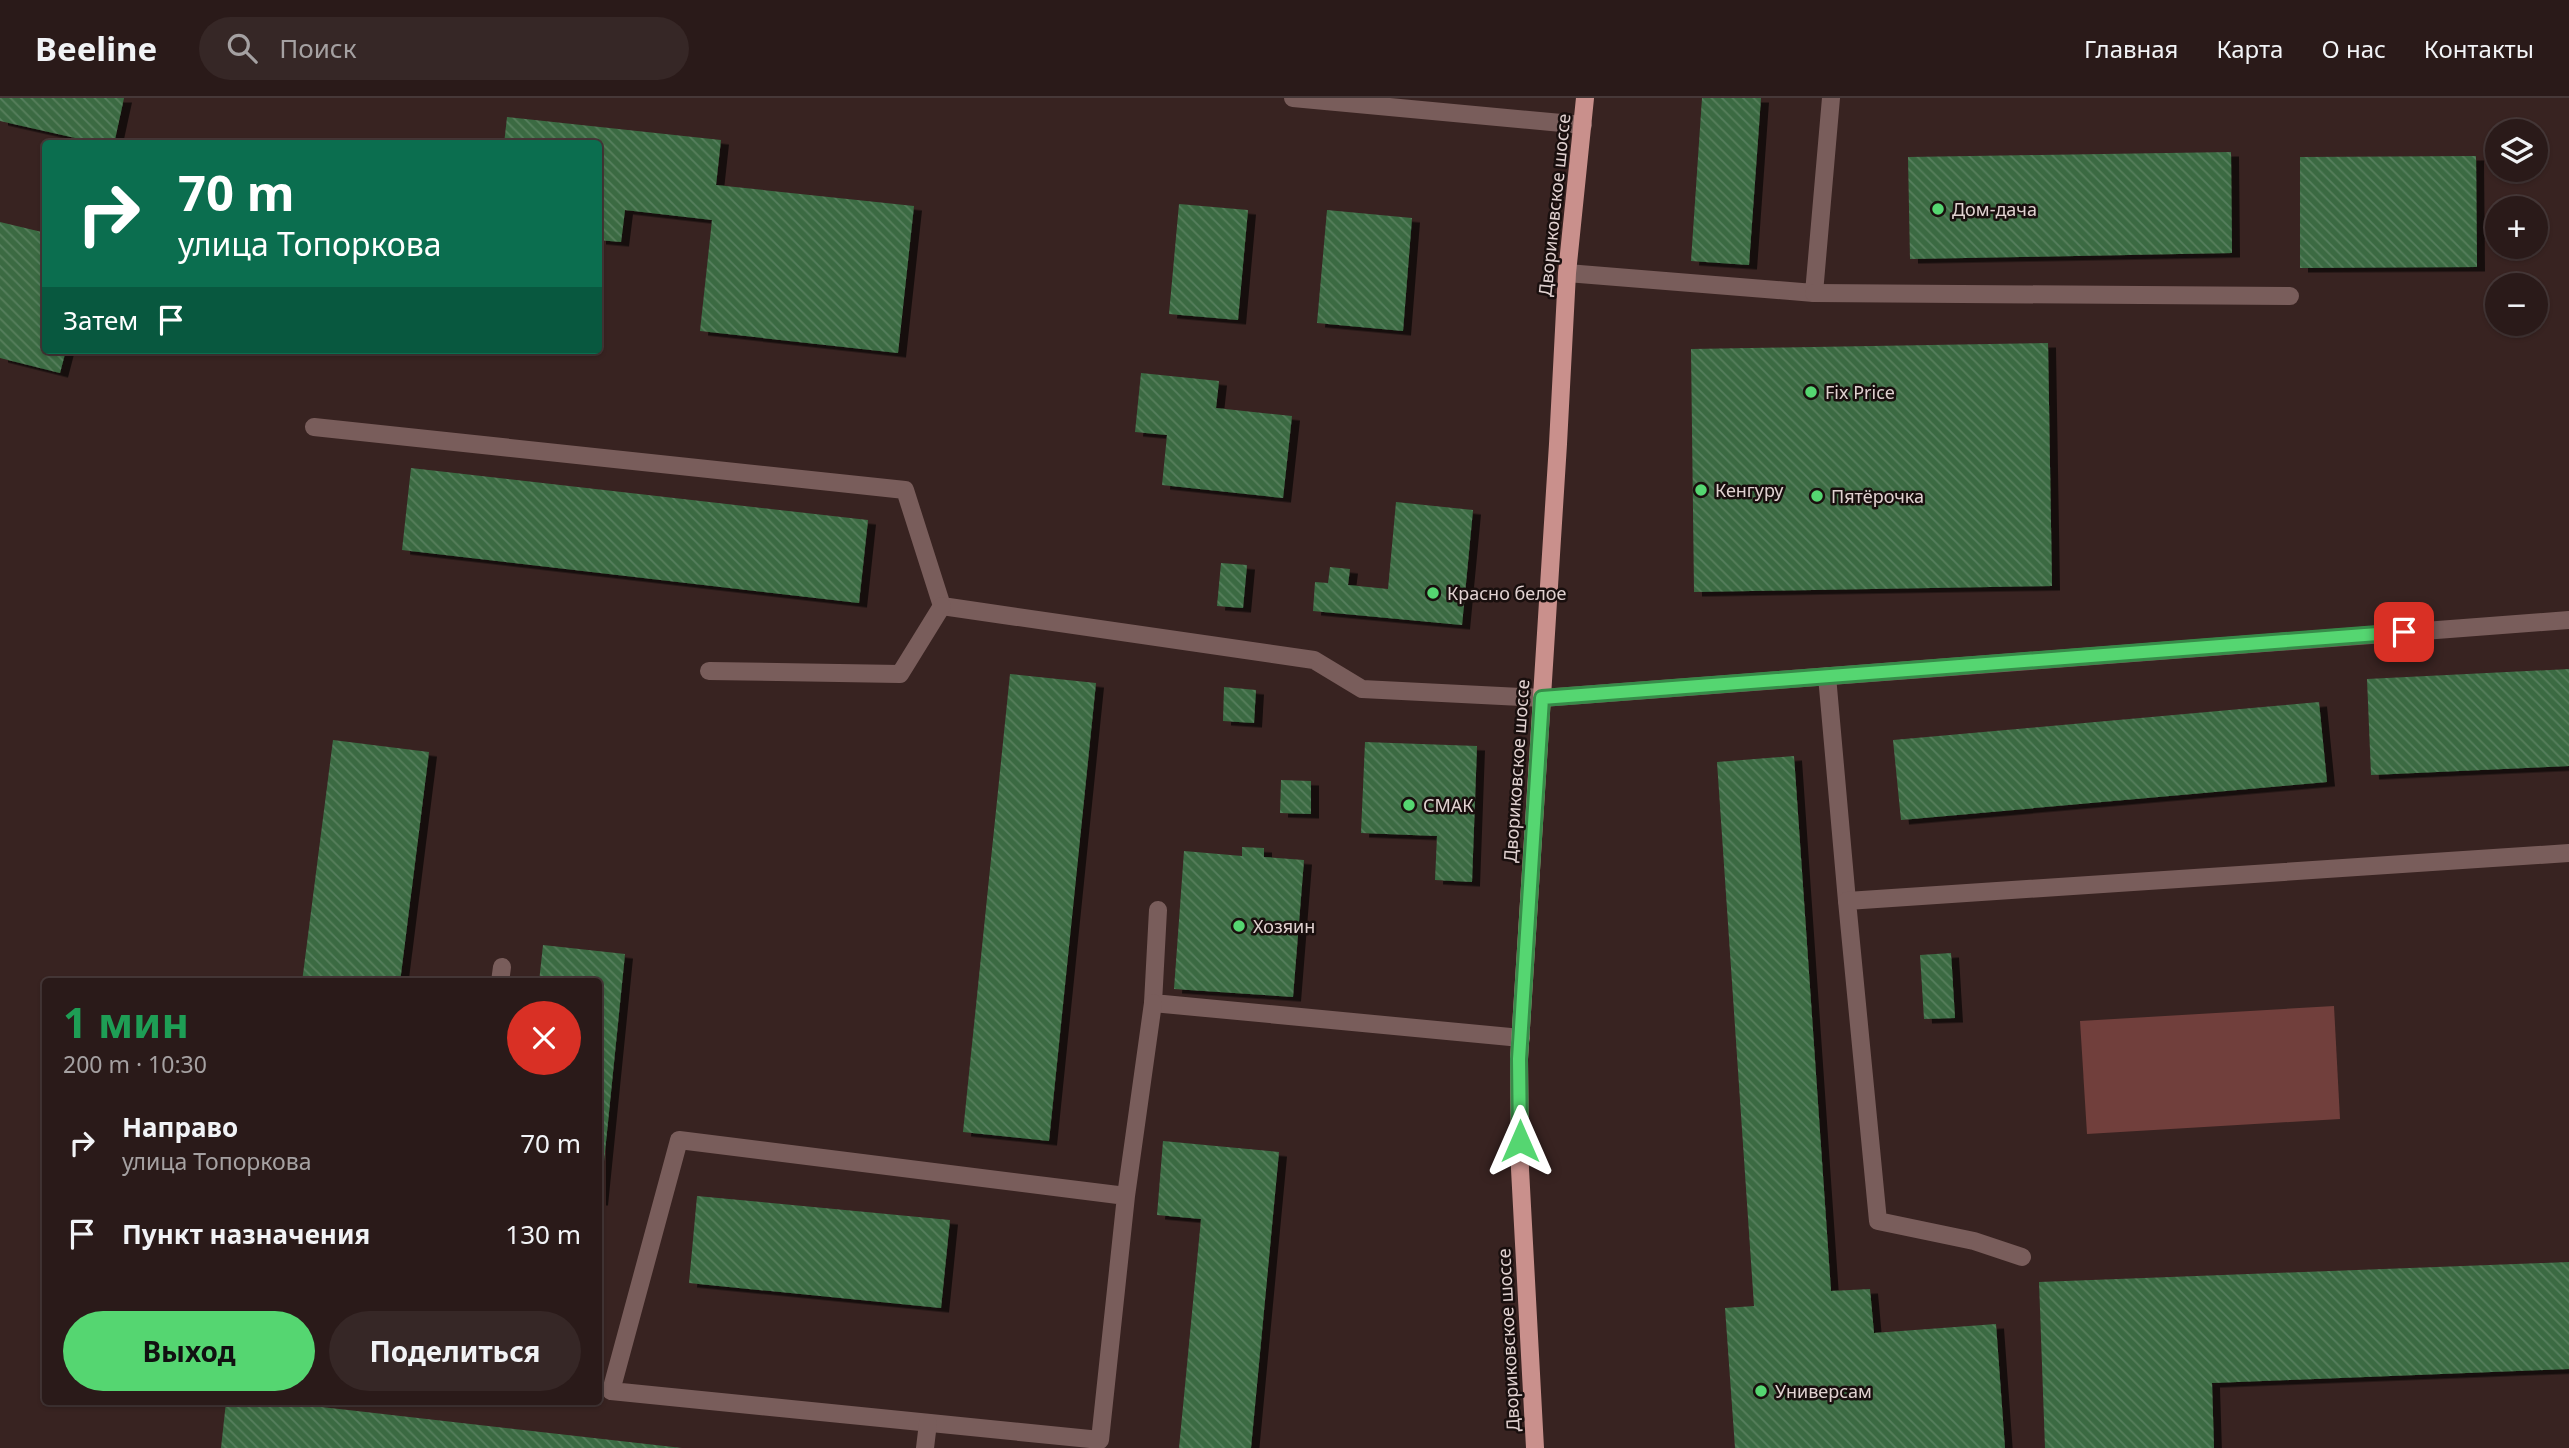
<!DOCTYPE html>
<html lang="ru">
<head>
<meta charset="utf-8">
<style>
	:root { --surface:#2a1a19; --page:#362726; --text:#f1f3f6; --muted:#a5a1a2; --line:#463838; --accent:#55d671 }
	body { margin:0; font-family:"Noto Sans",sans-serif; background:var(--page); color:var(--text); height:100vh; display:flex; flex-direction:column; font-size:26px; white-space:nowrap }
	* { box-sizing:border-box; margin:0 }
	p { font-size:23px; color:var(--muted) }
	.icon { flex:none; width:38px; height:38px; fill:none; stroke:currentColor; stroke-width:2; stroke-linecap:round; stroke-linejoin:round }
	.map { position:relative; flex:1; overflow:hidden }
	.panel { position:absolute; left:42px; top:880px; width:560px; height:427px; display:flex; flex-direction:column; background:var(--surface); border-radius:7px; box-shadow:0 2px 5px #0004,0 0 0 2px var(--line) }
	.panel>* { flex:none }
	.banner { position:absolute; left:42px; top:42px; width:560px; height:214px; border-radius:7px; box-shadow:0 2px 5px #0004,0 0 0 2px var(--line); background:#0b6e4f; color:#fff; overflow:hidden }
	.fabs { position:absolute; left:2485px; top:21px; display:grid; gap:14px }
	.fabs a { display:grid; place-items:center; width:63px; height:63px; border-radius:50%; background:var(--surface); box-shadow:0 2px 5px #0004,0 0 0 2px var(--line); font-size:35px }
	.pin { position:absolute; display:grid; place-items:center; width:60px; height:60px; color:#fff; margin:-30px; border-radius:14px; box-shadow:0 4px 10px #0006 }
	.me { position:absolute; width:77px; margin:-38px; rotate:0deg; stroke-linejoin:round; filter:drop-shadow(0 0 5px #0008) }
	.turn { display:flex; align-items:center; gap:24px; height:147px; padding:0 21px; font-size:32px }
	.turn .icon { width:91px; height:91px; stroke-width:2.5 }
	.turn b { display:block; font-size:49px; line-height:60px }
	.then { display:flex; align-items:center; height:66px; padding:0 21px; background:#0003; gap:14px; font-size:26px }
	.round { display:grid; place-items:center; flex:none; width:74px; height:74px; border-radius:37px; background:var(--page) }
	.overview { display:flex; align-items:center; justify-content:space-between; height:119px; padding:0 21px }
	h1 { font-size:42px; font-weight:700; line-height:52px; color:#1e9e55 }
	.cta { display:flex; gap:14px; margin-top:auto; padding:14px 21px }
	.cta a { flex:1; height:80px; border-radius:42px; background:var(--accent); color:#111; font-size:28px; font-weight:700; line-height:80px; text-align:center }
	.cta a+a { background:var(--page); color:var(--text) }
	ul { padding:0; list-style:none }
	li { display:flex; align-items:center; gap:21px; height:91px; padding:0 21px }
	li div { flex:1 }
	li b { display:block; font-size:26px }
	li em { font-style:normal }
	header { display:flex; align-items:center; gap:42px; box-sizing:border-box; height:98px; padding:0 35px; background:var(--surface); border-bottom:2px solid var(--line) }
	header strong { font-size:33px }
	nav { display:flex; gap:38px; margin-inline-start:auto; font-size:24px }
	.search { width:490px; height:63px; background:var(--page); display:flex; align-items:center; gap:18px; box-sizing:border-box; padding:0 24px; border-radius:38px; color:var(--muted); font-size:26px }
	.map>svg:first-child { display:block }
</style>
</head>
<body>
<header>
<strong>Beeline</strong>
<div class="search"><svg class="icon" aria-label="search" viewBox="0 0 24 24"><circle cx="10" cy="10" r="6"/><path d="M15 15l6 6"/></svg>Поиск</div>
<nav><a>Главная</a><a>Карта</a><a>О нас</a><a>Контакты</a></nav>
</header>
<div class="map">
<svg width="2569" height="1350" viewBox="0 0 2569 1350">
	<defs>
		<pattern id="building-back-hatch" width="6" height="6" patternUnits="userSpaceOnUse" patternTransform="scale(1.75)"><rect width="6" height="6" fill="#3b6b43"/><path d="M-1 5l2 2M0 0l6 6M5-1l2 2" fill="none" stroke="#577f5d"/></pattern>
		<filter id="shadow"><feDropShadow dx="8" dy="4.5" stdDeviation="0" flood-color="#0009"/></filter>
	</defs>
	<rect width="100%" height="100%" fill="#382321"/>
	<!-- garden -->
	<polygon fill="#713f3c" points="2334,908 2340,1021 2087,1036 2080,923"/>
	<!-- building -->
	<g fill="url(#building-back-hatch)" filter="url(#shadow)">
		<polygon points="0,0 124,0 114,46 102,46 0,23"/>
		<polygon points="1702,0 1761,0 1749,167 1691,163"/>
		<polygon points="507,19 721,42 716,87 914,108 898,255 700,233 712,122 625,112 621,144 598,142 598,46 504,46"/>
		<polygon points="2231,54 2232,155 1910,161 1908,59"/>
		<polygon points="2476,58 2477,169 2300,170 2300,59"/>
		<polygon points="1179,106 1248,112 1238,222 1169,216"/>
		<polygon points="1327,112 1412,120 1403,233 1317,225"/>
		<polygon points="0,124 46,135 46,252 66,252 60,275 0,260"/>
		<polygon points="2048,245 2052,488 1694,494 1691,251"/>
		<polygon points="1141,275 1219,283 1216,310 1292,318 1283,400 1162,387 1167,337 1135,334"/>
		<polygon points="411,370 868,422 859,505 402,452"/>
		<polygon points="1396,404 1473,412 1462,527 1313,513 1315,484 1328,485 1330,469 1350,471 1348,487 1388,491"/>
		<polygon points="1221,465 1247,467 1243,510 1217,508"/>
		<polygon points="2569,571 2569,668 2371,677 2367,581"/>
		<polygon points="1010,576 1096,585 1049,1043 963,1034"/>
		<polygon points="1224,589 1256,592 1254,625 1223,623"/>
		<polygon points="2319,604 2327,684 1901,722 1893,642"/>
		<polygon points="333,642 429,654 400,884 302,884"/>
		<polygon points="1365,644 1477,648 1472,784 1435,782 1437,738 1361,735"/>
		<polygon points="1794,658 1831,1193 1870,1191 1874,1235 1996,1226 2005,1350 1735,1350 1725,1210 1754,1208 1717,664"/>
		<polygon points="1281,682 1311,683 1311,716 1280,715"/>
		<polygon points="1242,749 1264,750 1264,759 1304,762 1293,899 1174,891 1184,753 1242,758"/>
		<polygon points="543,847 625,856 600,1103 598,1103 598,884 539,884"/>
		<polygon points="1951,855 1955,920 1924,921 1920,857"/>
		<polygon points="1163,1043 1279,1054 1251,1350 1179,1350 1201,1121 1157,1117"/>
		<polygon points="697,1098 950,1122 941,1210 689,1185"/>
		<polygon points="2569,1164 2569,1271 2212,1285 2214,1350 2045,1350 2039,1184"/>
		<polygon points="226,1304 278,1304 682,1350 221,1350"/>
	</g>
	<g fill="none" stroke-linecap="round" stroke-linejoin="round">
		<!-- minor -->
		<g stroke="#795d5b" stroke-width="18">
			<polyline points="1293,0 1583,27"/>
			<polyline points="1567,175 1814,195 1831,0"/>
			<polyline points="1814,195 2290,198"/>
			<polyline points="314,329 905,392 942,508 1314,562 1362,591 1542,600 2569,522"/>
			<polyline points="709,573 900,576 942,508"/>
			<polyline points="1827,578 1847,803"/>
			<polyline points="1158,812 1153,905 1521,940"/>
			<polyline points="500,884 502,869"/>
			<polyline points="1126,1098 679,1042 611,1293 1100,1342 1126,1098 1153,905"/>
			<polyline points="2022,1159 1974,1143 1878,1123 1847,803 2569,755"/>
			<polyline points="925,1350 928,1325"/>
		</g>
		<!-- major -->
		<polyline stroke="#c9908c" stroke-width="18" points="1535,1350 1520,1071 1519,961 1558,346 1567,175 1585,0"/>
	</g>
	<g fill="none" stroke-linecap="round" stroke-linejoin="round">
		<defs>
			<polyline id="route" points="1520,1043 1519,961 1542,600 2404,534"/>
		</defs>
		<!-- route casing -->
		<use href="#route" stroke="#378b49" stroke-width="18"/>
		<!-- route -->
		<use href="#route" stroke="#55d671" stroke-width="12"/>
	</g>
	<!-- markers -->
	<g fill="#55d671" stroke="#190f0e" stroke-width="2.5">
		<circle cx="1938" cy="111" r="7"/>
		<circle cx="1811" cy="294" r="7"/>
		<circle cx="1701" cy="392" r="7"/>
		<circle cx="1817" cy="398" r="7"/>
		<circle cx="1433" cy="495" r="7"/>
		<circle cx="1409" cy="707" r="7"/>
		<circle cx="1239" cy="828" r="7"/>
		<circle cx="1761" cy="1293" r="7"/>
	</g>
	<g text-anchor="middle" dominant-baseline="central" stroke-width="5" stroke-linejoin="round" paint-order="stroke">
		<!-- street labels -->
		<g font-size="18" fill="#e1d2d1" stroke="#190f0e">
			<text transform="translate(1554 107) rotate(-84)">Двориковское шоссе</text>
			<text transform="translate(1516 673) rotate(-86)">Двориковское шоссе</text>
			<text transform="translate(1508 1242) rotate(-93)">Двориковское шоссе</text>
		</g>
		<!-- poi labels -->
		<g font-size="18" fill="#e1d2d1" stroke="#190f0e" text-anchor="start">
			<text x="1952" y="111">Дом-дача</text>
			<text x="1825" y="294">Fix Price</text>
			<text x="1715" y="392">Кенгуру</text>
			<text x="1831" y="398">Пятёрочка</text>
			<text x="1447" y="495">Красно белое</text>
			<text x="1423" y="707">СМАК</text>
			<text x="1253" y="828">Хозяин</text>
			<text x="1775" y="1293">Универсам</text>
		</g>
	</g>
</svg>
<div class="fabs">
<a><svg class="icon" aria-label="layers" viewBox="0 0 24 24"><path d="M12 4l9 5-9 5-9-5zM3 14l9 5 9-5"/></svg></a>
<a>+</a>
<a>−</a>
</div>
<div class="pin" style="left:2404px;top:534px;background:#d93025"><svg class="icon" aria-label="arrive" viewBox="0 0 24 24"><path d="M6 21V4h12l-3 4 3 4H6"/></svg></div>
<svg class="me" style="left:1520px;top:1043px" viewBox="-20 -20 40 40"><path d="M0-17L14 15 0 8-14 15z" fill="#55d671" stroke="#fff" stroke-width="4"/></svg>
<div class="banner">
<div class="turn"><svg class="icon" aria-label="right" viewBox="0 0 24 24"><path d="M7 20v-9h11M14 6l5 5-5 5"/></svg><div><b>70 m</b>улица Топоркова</div></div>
<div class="then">Затем<svg class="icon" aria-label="arrive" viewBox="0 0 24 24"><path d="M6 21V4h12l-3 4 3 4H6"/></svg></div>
</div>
<section class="panel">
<div class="overview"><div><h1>1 мин</h1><p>200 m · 10:30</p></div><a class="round" style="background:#d93025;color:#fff"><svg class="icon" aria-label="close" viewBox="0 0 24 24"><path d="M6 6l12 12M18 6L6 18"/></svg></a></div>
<ul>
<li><svg class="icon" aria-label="right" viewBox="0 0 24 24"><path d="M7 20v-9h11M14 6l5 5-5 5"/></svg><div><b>Направо</b><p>улица Топоркова</p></div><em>70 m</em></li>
<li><svg class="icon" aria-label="arrive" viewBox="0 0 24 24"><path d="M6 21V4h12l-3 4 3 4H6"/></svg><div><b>Пункт назначения</b></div><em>130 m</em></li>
</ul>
<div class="cta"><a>Выход</a><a>Поделиться</a></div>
</section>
</div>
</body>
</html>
